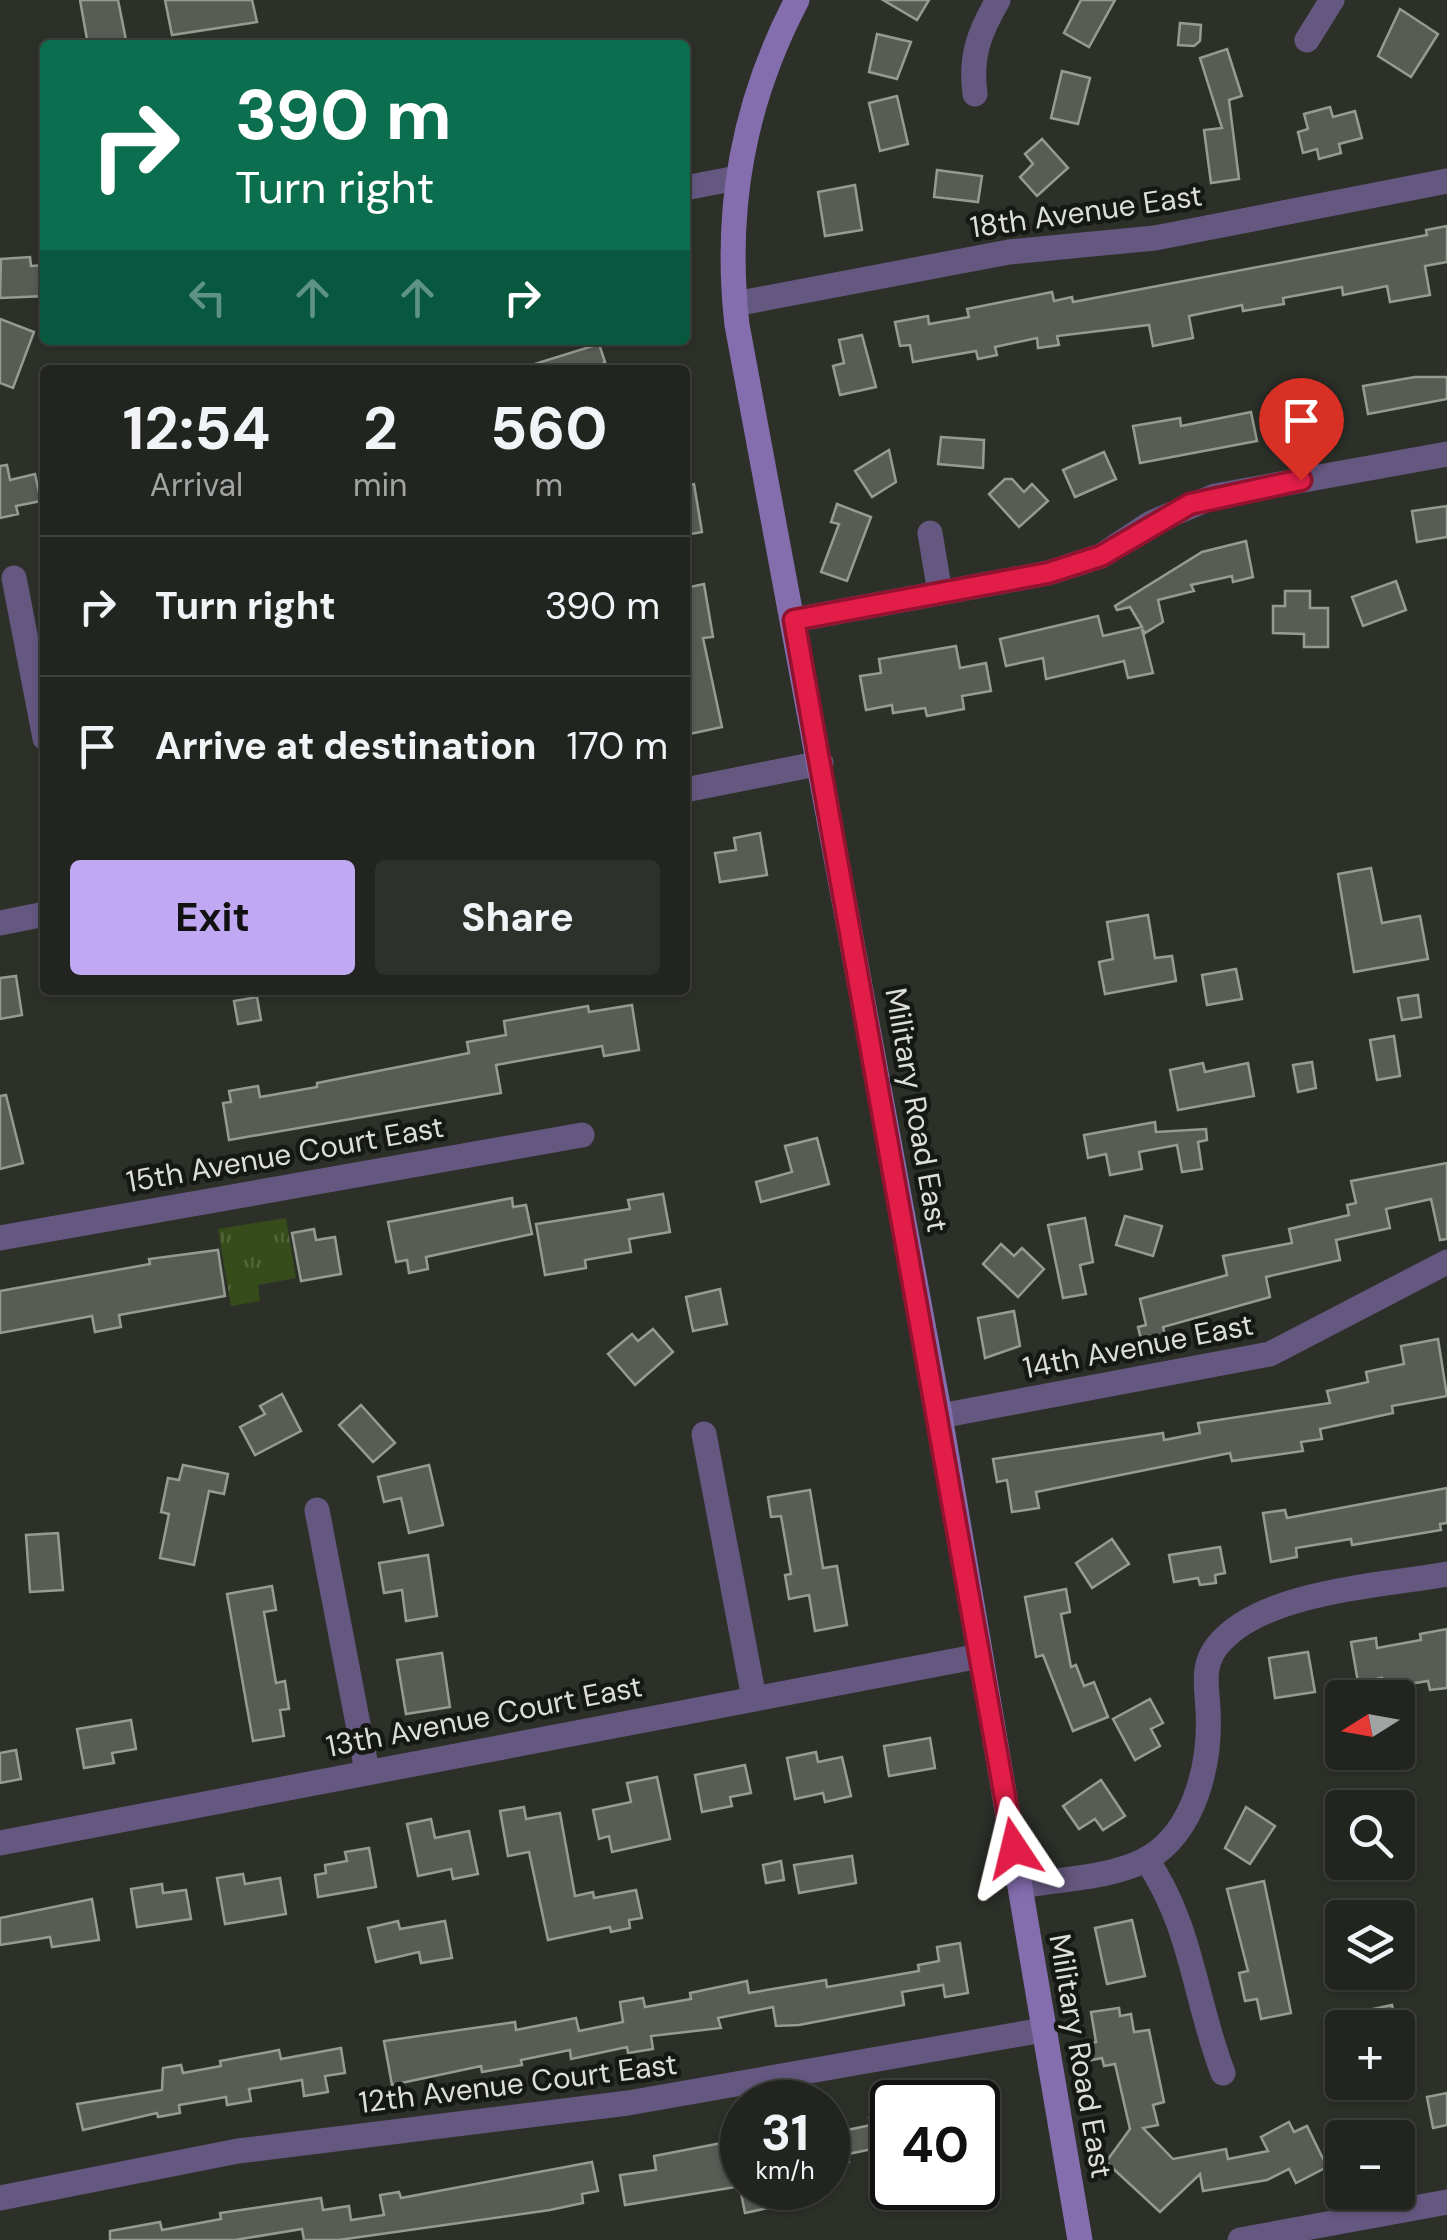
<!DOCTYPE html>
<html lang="en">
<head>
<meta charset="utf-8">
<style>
	:root { --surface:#22241f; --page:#2e302c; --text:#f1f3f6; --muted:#a2a4a4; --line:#3f413d; --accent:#c1a8f3 }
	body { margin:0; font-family:"DM Sans",sans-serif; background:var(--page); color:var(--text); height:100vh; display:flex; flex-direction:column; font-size:38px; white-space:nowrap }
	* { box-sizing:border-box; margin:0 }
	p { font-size:32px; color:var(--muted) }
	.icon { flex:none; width:55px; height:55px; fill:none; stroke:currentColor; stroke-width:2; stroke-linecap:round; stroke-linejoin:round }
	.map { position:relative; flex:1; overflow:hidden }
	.drawer { position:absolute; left:40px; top:365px; width:650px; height:630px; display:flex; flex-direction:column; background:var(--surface); border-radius:10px; box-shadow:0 2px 8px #0004,0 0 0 2px var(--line) }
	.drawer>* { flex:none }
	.top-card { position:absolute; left:40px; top:40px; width:650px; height:305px; border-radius:10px; box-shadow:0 2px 8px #0004,0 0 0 2px var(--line); background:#0b6e4f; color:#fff; overflow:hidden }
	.needle { width:65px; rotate:259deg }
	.fabs { position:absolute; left:1325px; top:1680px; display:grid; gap:20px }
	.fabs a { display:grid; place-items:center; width:90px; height:90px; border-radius:10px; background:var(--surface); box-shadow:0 2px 8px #0004,0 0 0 2px var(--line); font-size:50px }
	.speed { position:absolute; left:720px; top:2080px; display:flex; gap:20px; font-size:50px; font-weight:700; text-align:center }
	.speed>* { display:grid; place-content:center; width:130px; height:130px; border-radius:50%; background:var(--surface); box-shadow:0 2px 8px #0004,0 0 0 2px var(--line); line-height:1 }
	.speed small { font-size:25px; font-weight:400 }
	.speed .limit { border:5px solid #111; border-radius:15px; background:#fff; color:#111 }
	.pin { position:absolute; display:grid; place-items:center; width:85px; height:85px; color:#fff; margin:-102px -42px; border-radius:50% 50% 50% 0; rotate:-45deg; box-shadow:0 0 10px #0007 }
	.pin .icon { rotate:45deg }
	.me { position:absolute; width:110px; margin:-55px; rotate:350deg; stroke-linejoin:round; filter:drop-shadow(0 0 8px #0008) }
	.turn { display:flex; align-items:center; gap:35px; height:210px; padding:0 30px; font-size:45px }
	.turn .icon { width:130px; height:130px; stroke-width:2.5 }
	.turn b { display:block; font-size:70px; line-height:85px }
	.lanes { display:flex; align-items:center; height:95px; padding:0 30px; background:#0003; justify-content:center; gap:50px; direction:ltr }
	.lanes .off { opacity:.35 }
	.eta { display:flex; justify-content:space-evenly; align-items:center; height:170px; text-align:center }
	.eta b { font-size:60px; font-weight:700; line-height:70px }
	.primary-button { display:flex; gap:20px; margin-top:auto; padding:20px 30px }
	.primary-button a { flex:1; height:115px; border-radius:10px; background:var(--accent); color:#111; font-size:40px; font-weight:700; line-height:115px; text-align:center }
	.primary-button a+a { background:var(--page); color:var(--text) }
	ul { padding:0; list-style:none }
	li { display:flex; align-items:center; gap:30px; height:140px; padding:0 30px; border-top:2px solid var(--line) }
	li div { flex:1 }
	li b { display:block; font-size:38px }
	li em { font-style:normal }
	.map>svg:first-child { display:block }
</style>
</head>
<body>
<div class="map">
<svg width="1447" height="2240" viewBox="0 0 1447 2240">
	<defs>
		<pattern id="park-tufts" width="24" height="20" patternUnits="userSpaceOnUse" patternTransform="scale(2.5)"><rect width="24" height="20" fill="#374c1b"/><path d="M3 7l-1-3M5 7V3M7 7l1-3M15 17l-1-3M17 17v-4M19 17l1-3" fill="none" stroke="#53653c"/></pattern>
	</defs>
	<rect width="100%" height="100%" fill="#2d3029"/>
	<!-- park -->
	<polygon fill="url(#park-tufts)" points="286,1218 296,1278 258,1285 260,1301 231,1306 218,1229"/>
	<!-- building -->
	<g fill="#585c55" stroke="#969b92" stroke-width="2.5">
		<polygon points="80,0 118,0 127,45 88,45"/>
		<polygon points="165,0 252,0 257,22 172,35"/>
		<polygon points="883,0 929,0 917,20"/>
		<polygon points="1081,0 1115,0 1089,47 1064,33"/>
		<polygon points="1400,9 1438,34 1411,77 1378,56"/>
		<polygon points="1180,23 1201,25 1200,41 1194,46 1178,45"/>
		<polygon points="877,34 911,42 897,79 869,72"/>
		<polygon points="1227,49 1242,96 1229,100 1239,179 1211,183 1204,130 1222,128 1200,58"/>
		<polygon points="1062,71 1090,78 1078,124 1051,118"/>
		<polygon points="897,96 908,144 880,151 869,103"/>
		<polygon points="1330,107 1333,117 1355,111 1362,138 1339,144 1341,153 1319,159 1317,149 1303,153 1298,132 1308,129 1304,114"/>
		<polygon points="1042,139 1068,168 1037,196 1020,177 1033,164 1025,154"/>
		<polygon points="937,170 982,176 978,202 934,197"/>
		<polygon points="855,185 862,230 825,236 818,192"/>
		<polygon points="1447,226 1447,262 1425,266 1430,295 1390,302 1387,286 1343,295 1342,287 1283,298 1284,304 1243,311 1242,305 1189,316 1193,338 1153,346 1149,325 1057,336 1059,345 1038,348 1037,338 995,347 997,355 978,359 976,351 913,362 910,345 900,346 895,322 928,316 929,324 969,317 967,309 1052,292 1054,301 1072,297 1073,302 1427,235 1426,230"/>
		<polygon points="30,257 31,266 45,265 45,296 0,298 1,259"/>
		<polygon points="0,319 34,332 13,388 0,383"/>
		<polygon points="862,335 876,387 840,395 833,366 844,363 839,340"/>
		<polygon points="599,344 605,362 592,370 529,370 528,366"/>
		<polygon points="1415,377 1447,377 1447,399 1368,414 1363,386"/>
		<polygon points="1332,395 1337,425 1291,433 1287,403"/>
		<polygon points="1251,412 1257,441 1140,463 1133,426 1180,418 1181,426"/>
		<polygon points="941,437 984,440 983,468 938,464"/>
		<polygon points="889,450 896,482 872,497 855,471"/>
		<polygon points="1104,452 1116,479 1075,497 1063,470"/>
		<polygon points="7,465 10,480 35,474 41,501 16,506 18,514 0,518 0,466"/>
		<polygon points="1005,479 1012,479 1024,492 1032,484 1048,501 1019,527 989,494"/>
		<polygon points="694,484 702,532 685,535 685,485"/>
		<polygon points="837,504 871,517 847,581 821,572 839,524 831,522"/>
		<polygon points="1447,506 1447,537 1417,542 1412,511"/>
		<polygon points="1246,541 1253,577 1233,582 1232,576 1191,585 1194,591 1158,600 1163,622 1145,633 1142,629 1153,673 1128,678 1124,661 1046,679 1043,658 1006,666 1000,639 1098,616 1103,636 1142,627 1130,607 1117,610 1115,606 1202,552"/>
		<polygon points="1396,581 1406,610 1363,626 1352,597"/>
		<polygon points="704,584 713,637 703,638 722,727 685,735 685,588"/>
		<polygon points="1285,591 1310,591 1310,608 1328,608 1328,647 1304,647 1304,634 1273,633 1273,606 1285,606"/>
		<polygon points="956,646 960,668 986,663 991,691 962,696 964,709 927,716 925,708 893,713 892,705 866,710 860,676 881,673 879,659"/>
		<polygon points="760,833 767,875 720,882 715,853 736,850 734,838"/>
		<polygon points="1371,868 1382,923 1420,916 1428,959 1354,972 1338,874"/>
		<polygon points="1148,915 1155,958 1172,956 1176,981 1105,994 1099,962 1113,959 1107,922"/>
		<polygon points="1236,969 1242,999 1207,1005 1202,975"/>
		<polygon points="16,976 22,1015 0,1019 0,978"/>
		<polygon points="1418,995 1421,1017 1402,1020 1398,998"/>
		<polygon points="257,997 261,1020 238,1024 234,1001"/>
		<polygon points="632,1005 639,1050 604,1056 602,1046 496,1065 501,1093 229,1140 223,1103 231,1102 229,1091 258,1086 260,1097 317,1087 317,1083 469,1053 467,1042 506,1035 504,1021 588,1006 589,1012"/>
		<polygon points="1394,1036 1400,1076 1377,1080 1370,1040"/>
		<polygon points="1312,1062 1316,1088 1298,1092 1293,1065"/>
		<polygon points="1203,1063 1205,1072 1248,1063 1254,1096 1178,1110 1170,1070"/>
		<polygon points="6,1095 23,1163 0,1169 0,1096"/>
		<polygon points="1155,1122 1156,1132 1206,1129 1207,1140 1198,1142 1202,1169 1182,1172 1177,1145 1139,1152 1142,1169 1110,1175 1106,1154 1088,1158 1084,1135"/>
		<polygon points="817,1138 829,1184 761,1202 756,1182 792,1172 785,1146"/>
		<polygon points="1447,1163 1447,1239 1440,1240 1431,1199 1386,1209 1390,1228 1336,1240 1340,1260 1266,1277 1270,1297 1163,1327 1168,1346 1144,1352 1138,1327 1146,1325 1140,1299 1227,1275 1223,1256 1292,1243 1289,1229 1349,1215 1347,1205 1356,1203 1351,1181"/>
		<polygon points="663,1194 670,1232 629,1239 631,1252 585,1260 586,1268 545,1275 536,1224 630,1209 628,1200"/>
		<polygon points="512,1198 513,1207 526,1205 532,1234 426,1257 428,1269 409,1273 407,1260 396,1262 388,1222"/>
		<polygon points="1125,1216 1162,1226 1153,1256 1116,1245"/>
		<polygon points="1085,1218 1093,1262 1080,1265 1086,1294 1063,1298 1048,1225"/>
		<polygon points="314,1229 316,1240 335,1237 341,1274 301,1281 292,1233"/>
		<polygon points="1001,1244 1014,1256 1022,1248 1044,1269 1018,1297 983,1264"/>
		<polygon points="218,1250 225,1296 119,1315 121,1327 95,1332 92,1316 0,1333 0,1291 150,1264 149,1259"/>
		<polygon points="720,1289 727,1324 693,1331 686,1297"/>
		<polygon points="1014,1311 1020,1346 985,1358 978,1318"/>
		<polygon points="653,1329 673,1352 635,1385 608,1354 632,1334 638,1341"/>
		<polygon points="1438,1339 1447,1396 1392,1406 1393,1413 1320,1429 1322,1439 1301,1442 1303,1451 1232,1461 1230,1453 1036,1492 1039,1508 1012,1512 1007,1480 997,1482 993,1459 1163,1433 1164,1440 1200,1433 1198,1423 1330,1403 1327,1391 1368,1382 1366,1372 1404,1364 1401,1346"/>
		<polygon points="282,1394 301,1431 255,1455 240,1427 265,1414 260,1406"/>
		<polygon points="361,1405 395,1443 373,1462 339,1425"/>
		<polygon points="183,1465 228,1474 224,1494 209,1491 194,1565 160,1558 169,1514 161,1512 168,1478 179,1480"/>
		<polygon points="429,1465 443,1525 409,1533 401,1498 384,1502 378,1477"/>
		<polygon points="1447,1488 1447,1523 1440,1524 1441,1530 1352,1545 1351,1539 1296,1548 1297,1557 1271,1562 1263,1513 1285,1510 1287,1518"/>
		<polygon points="810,1490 823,1568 837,1566 847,1625 815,1631 809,1595 789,1599 785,1575 791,1574 781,1516 771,1517 768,1497"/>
		<polygon points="58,1533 63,1590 30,1592 26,1535"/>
		<polygon points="1112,1539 1129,1564 1092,1588 1076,1563"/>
		<polygon points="1220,1547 1225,1573 1215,1575 1216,1583 1200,1585 1198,1578 1174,1582 1169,1555"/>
		<polygon points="428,1555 437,1616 406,1621 402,1590 384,1593 379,1563"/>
		<polygon points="272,1586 276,1610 264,1612 276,1683 285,1681 289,1709 280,1710 284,1736 253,1741 227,1594"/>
		<polygon points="1066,1589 1070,1612 1061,1614 1071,1667 1076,1665 1084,1686 1094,1682 1108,1717 1073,1731 1043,1655 1036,1657 1025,1597"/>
		<polygon points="1447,1629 1447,1688 1430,1690 1428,1681 1384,1688 1382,1678 1358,1682 1351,1642 1376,1638 1377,1648 1421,1640 1420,1634"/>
		<polygon points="1308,1652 1315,1692 1275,1698 1269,1658"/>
		<polygon points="442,1653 450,1707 406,1714 397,1660"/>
		<polygon points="1150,1699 1163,1723 1151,1729 1160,1746 1135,1760 1113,1719"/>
		<polygon points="131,1720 136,1749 112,1753 114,1763 84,1768 77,1729"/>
		<polygon points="930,1738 935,1768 889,1776 884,1746"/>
		<polygon points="16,1750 21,1779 0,1783 0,1753"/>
		<polygon points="816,1752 818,1762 842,1757 851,1796 825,1802 823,1793 795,1799 787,1758"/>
		<polygon points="745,1765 751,1793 730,1797 732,1806 702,1812 695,1775"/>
		<polygon points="657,1777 670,1839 612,1852 609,1836 599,1839 593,1810 631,1802 627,1783"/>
		<polygon points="1101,1780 1125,1816 1103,1830 1095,1819 1079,1829 1063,1806"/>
		<polygon points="524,1807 526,1819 560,1813 575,1896 593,1892 594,1898 636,1890 642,1918 629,1920 630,1928 611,1932 610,1927 548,1940 529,1852 508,1856 500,1811"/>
		<polygon points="1246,1807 1275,1826 1250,1864 1225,1848"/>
		<polygon points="431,1819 435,1838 469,1831 478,1874 453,1879 451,1869 418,1876 407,1824"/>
		<polygon points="369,1848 376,1887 318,1897 315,1875 326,1873 325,1865 347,1861 345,1852"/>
		<polygon points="852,1856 856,1883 799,1893 794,1865"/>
		<polygon points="781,1861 784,1880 766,1883 763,1865"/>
		<polygon points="243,1874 245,1884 280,1878 286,1914 225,1924 217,1878"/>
		<polygon points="1264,1881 1291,2013 1261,2019 1257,1999 1245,2001 1239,1973 1248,1971 1227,1889"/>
		<polygon points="162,1884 163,1893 186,1890 191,1919 137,1927 131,1889"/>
		<polygon points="92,1899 99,1940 52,1947 50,1937 0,1945 0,1918"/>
		<polygon points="1132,1920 1145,1976 1107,1984 1095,1928"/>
		<polygon points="398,1921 400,1929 445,1921 452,1958 421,1963 419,1952 376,1962 368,1928"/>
		<polygon points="960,1943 968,1993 945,1997 943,1985 902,1992 904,2005 799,2025 776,2026 773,2007 718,2018 721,2028 651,2036 653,2049 628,2053 627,2047 571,2059 570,2050 521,2060 522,2065 482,2072 481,2066 392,2085 384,2041 515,2022 516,2030 576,2018 579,2031 623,2022 620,2002 643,1998 645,2007 691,1999 690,1993 747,1981 749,1993 826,1980 827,1987 919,1971 918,1965 939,1961 937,1947"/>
		<polygon points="1392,2005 1397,2028 1363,2028 1359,2012"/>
		<polygon points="1119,2008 1120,2016 1131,2014 1134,2032 1149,2030 1164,2102 1153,2105 1158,2125 1143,2128 1173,2159 1226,2149 1228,2159 1268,2151 1261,2137 1289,2122 1294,2132 1307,2126 1327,2167 1296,2183 1289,2169 1267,2180 1203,2191 1200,2174 1160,2212 1106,2162 1130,2129 1115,2064 1104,2066 1102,2058 1087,2061 1084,2044 1096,2042 1091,2012"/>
		<polygon points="341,2048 345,2073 325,2076 328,2092 304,2096 302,2080 249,2089 251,2101 227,2105 226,2097 179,2105 180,2113 158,2117 157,2113 83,2130 77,2104 162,2090 163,2068 181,2065 183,2073 221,2066 220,2061 279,2050 281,2059"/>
		<polygon points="1447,2093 1447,2125 1433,2128 1427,2097"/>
		<polygon points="892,2113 892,2145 848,2154 849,2162 828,2166 828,2134 871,2125 869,2118"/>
		<polygon points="742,2139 742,2186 625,2205 620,2175 656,2170 654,2156"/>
		<polygon points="592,2162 598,2191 582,2194 583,2203 550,2210 339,2240 304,2240 302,2229 235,2240 110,2240 110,2231 160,2222 162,2230 221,2219 220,2213 321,2198 323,2210 349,2206 351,2220 384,2215 380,2195 399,2192 401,2198"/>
		<polygon points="740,2188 763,2188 768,2208 745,2213"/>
	</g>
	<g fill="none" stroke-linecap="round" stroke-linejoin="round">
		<!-- street -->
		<g stroke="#655880" stroke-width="25">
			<polyline points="1307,40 1332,0"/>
			<path d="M 975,94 C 970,56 979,33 998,0"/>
			<polyline points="685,188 737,178"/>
			<polyline points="735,304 1009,252 1155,238 1447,181"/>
			<polyline points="930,533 940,593"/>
			<polyline points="14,578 45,738"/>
			<polyline points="794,620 1048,573 1101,556 1151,523 1215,496 1447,454"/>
			<polyline points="685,790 821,763"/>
			<polyline points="0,923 45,914"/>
			<polyline points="0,1238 582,1135"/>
			<polyline points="940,1416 1270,1354 1447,1262"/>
			<polyline points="704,1434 754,1698"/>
			<polyline points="317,1510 367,1771"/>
			<polyline points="0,1843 980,1656"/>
			<path d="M 1146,1859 C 1192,1925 1195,2001 1223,2073"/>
			<path d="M 1020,1886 C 1059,1879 1112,1878 1147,1859 C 1196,1831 1211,1761 1208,1710 C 1207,1687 1201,1665 1218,1645 C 1262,1591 1381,1586 1447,1574"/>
			<polyline points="0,2198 238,2151 628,2103 1043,2030"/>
			<polyline points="1240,2240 1447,2202"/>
		</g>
		<!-- secondary -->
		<path stroke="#846eae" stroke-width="25" d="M 797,0 C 743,103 724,209 737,325 L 940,1416 L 1080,2240"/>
	</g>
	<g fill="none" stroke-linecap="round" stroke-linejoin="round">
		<defs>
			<polyline id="route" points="1014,1848 794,620 1048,573 1101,556 1190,504 1301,480"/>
		</defs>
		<!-- route casing -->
		<use href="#route" stroke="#92132f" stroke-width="25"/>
		<!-- route -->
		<use href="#route" stroke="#e11d48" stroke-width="18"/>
	</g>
	<g text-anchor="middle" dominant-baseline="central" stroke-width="9" stroke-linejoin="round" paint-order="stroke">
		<!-- street labels -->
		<g font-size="30" fill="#dcdeda" stroke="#161814">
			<text transform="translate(1086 211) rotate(-8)">18th Avenue East</text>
			<text transform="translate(917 1110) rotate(80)">Military Road East</text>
			<text transform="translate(285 1154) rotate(-10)">15th Avenue Court East</text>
			<text transform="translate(1138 1346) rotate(-11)">14th Avenue East</text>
			<text transform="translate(484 1716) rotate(-11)">13th Avenue Court East</text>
			<text transform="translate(1081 2056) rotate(80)">Military Road East</text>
			<text transform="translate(518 2083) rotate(-7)">12th Avenue Court East</text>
		</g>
	</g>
</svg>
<div class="fabs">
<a><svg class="needle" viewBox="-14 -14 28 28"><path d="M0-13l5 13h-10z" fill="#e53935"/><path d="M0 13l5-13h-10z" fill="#a2a4a4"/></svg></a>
<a><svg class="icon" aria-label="search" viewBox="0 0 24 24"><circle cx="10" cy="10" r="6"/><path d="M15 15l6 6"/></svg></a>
<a><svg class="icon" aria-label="layers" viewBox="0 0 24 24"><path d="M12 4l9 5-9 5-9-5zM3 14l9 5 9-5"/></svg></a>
<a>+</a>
<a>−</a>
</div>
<div class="speed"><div>31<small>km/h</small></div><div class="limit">40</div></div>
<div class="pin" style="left:1301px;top:480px;background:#d93025"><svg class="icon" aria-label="arrive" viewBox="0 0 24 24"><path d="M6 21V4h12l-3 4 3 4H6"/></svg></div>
<svg class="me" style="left:1014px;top:1848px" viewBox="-20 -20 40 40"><path d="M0-17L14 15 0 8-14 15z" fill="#e11d48" stroke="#fff" stroke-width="4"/></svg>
<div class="top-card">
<div class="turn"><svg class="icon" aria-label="right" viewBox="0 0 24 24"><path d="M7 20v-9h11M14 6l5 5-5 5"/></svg><div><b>390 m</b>Turn right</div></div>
<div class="lanes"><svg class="icon off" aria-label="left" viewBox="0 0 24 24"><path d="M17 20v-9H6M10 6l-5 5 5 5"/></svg><svg class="icon off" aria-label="ahead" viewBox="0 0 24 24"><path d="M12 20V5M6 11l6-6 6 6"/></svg><svg class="icon off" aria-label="ahead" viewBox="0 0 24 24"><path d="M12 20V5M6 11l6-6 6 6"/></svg><svg class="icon" aria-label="right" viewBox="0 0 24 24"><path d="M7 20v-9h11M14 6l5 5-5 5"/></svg></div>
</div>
<section class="drawer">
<div class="eta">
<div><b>12:54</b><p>Arrival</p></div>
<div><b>2</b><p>min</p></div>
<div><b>560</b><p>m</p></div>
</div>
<ul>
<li><svg class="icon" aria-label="right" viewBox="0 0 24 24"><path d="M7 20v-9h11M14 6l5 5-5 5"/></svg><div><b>Turn right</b></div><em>390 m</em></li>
<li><svg class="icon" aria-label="arrive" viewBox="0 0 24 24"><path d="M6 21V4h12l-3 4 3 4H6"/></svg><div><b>Arrive at destination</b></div><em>170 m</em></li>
</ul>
<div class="primary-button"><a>Exit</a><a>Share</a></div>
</section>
</div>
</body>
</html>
